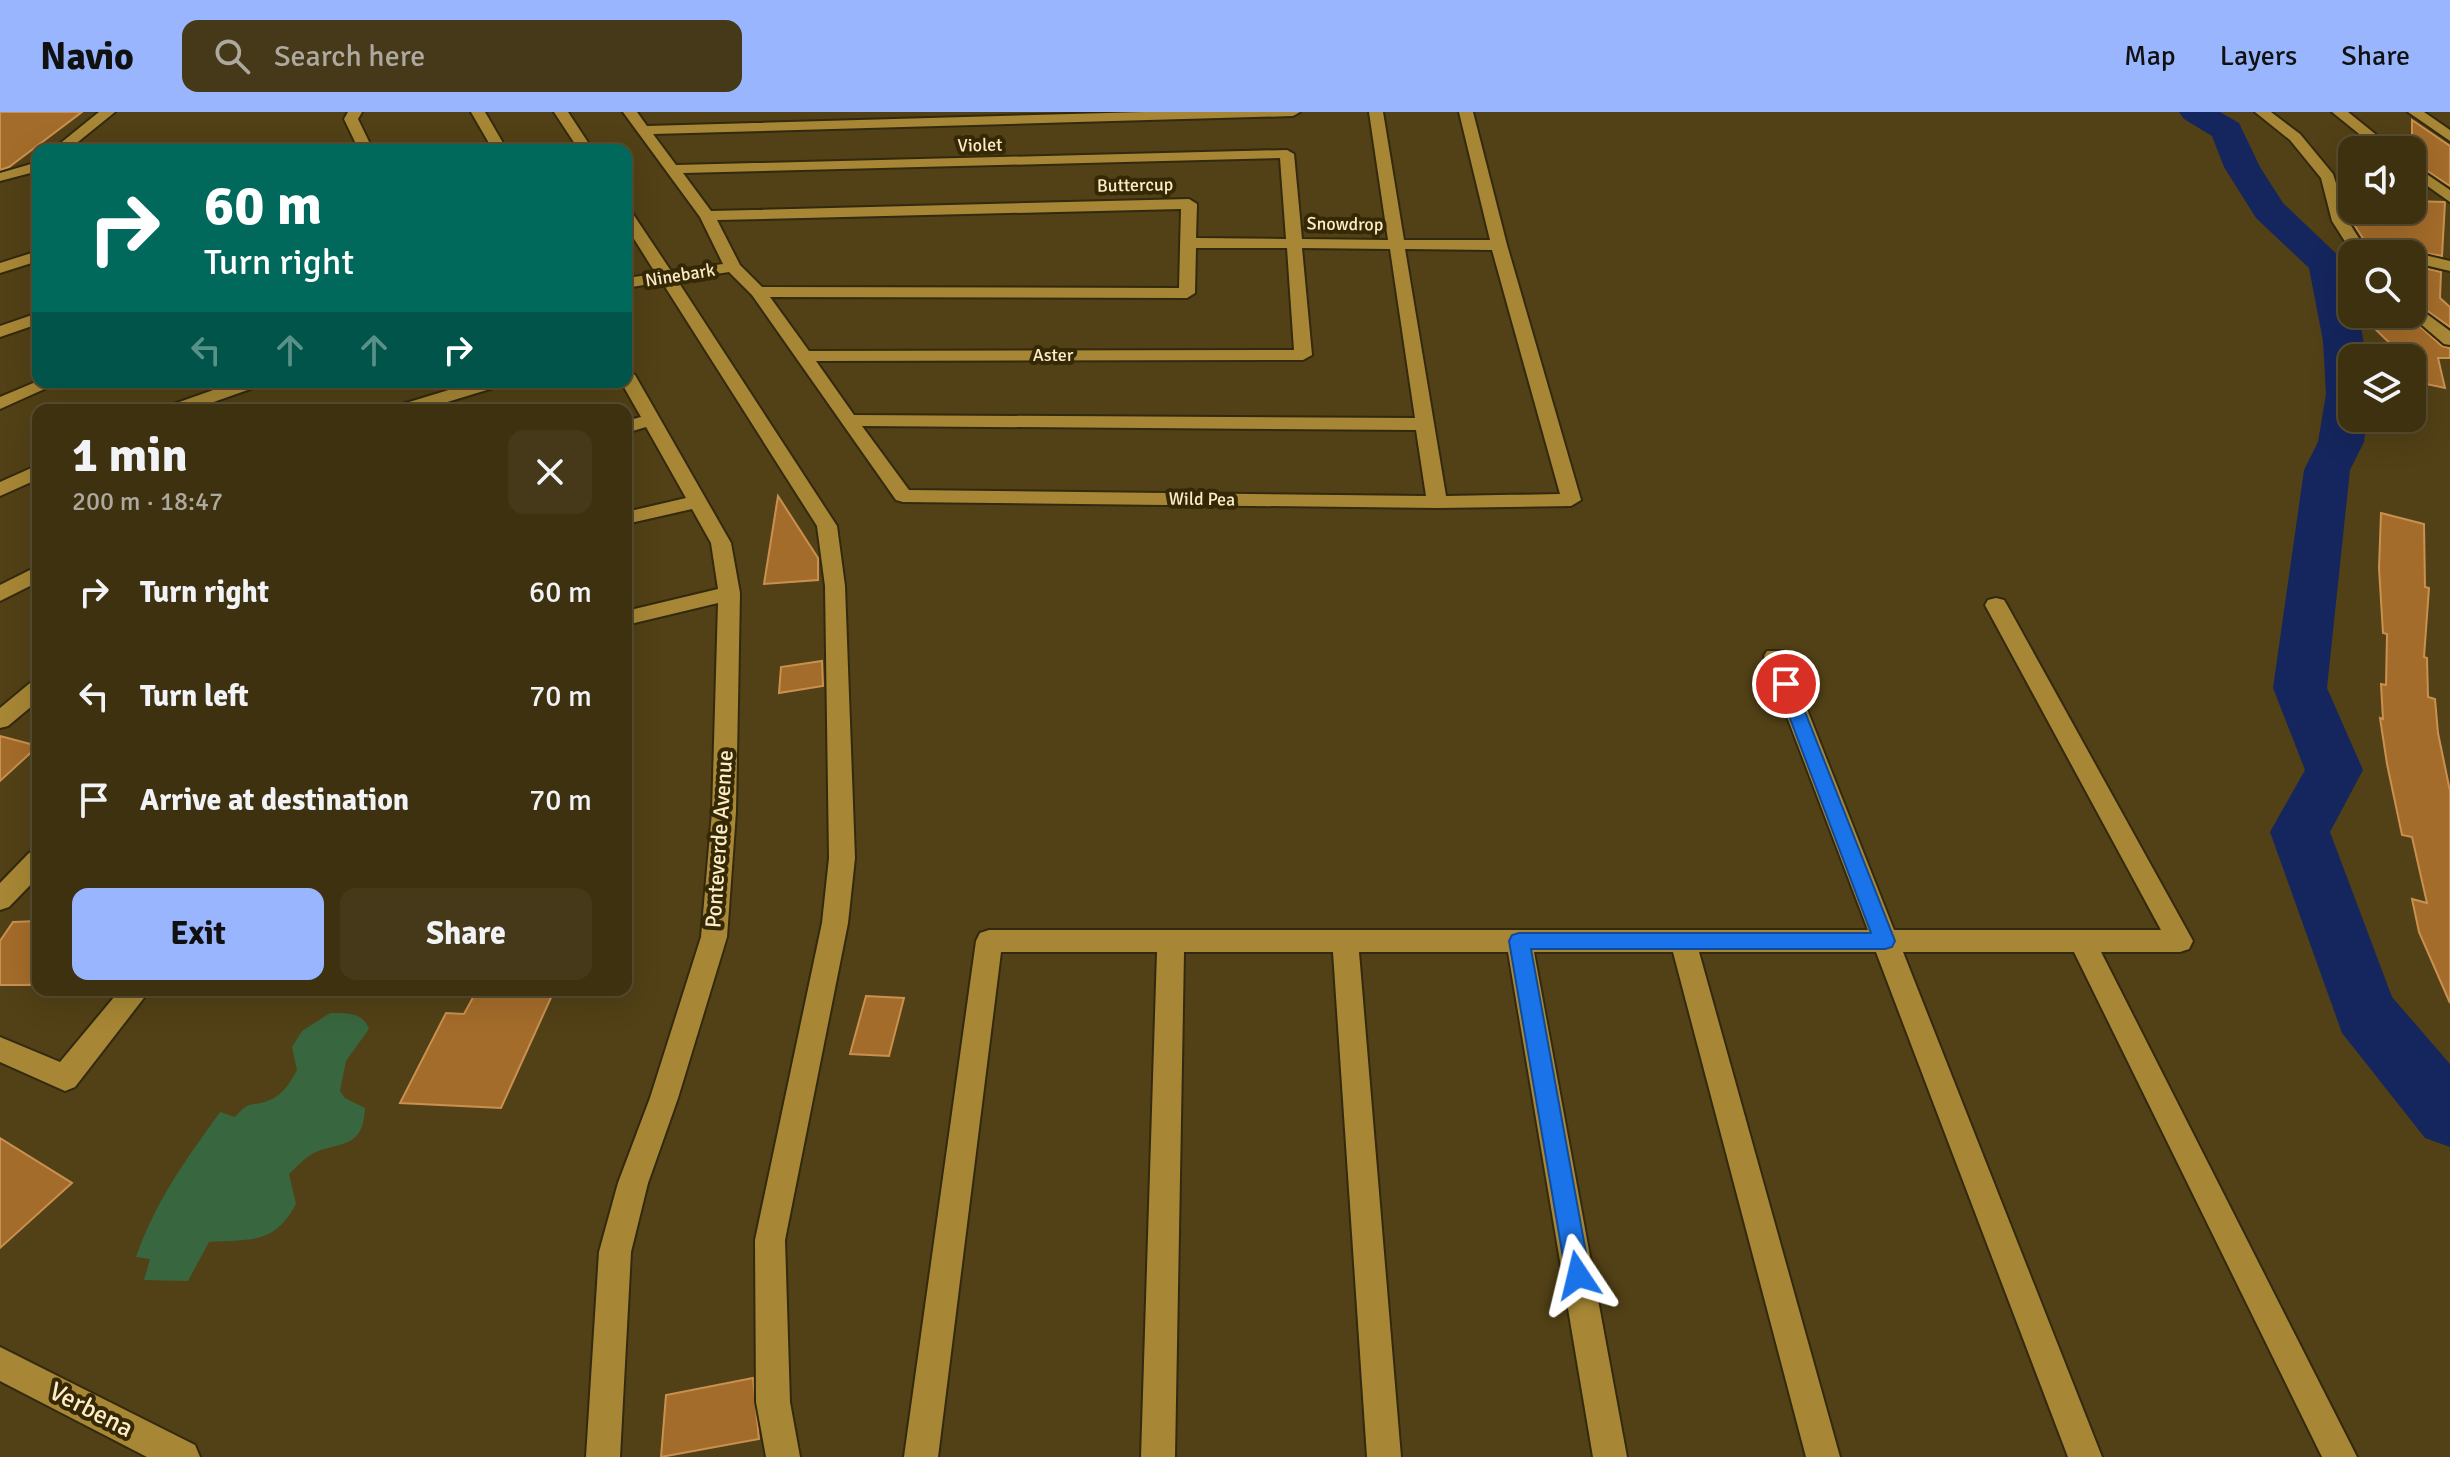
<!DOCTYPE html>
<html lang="en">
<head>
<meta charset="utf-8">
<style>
	:root { --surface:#3e3110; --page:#453919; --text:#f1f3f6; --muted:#ada99f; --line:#574c30; --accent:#98b5fd }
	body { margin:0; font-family:Signika,sans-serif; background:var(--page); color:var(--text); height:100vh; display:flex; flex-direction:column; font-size:30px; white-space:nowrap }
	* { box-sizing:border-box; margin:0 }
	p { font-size:26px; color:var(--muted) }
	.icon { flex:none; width:44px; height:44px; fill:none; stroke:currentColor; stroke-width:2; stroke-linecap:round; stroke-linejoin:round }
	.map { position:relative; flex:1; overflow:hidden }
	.details { position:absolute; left:32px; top:292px; width:600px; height:592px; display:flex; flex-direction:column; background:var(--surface); border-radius:16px; box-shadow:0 8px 32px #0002,0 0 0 2px var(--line) }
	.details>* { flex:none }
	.banner { position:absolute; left:32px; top:32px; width:600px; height:244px; border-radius:16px; box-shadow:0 8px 32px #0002,0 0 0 2px var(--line); background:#00695c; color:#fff; overflow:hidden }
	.fabs { position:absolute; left:2338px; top:24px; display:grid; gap:16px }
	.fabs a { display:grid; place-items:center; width:88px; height:88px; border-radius:16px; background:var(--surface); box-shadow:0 8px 32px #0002,0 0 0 2px var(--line); font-size:40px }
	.pin { position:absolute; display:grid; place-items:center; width:68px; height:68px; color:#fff; margin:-34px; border:4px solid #fff; border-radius:50%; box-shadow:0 2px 8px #0007 }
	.me { position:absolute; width:88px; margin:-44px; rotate:350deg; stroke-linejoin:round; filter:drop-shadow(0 0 6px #0008) }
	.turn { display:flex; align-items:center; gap:28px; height:168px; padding:0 40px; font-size:36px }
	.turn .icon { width:104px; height:104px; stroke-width:2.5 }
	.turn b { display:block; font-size:56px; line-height:68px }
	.lanes { display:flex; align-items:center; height:76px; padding:0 40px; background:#0003; justify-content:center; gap:40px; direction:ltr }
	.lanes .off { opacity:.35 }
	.round { display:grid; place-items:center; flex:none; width:84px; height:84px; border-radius:16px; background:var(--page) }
	.headline { display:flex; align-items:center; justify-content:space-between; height:136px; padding:0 40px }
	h1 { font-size:48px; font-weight:800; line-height:60px }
	.cta { display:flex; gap:16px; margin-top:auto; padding:16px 40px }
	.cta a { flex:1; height:92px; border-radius:16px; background:var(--accent); color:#111; font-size:32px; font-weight:800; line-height:92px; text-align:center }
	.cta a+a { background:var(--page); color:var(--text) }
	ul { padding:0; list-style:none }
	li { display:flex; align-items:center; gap:24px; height:104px; padding:0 40px }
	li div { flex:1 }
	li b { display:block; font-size:30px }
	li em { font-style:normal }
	header { display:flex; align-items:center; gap:48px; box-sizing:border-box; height:112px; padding:0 40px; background:var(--accent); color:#111 }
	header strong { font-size:38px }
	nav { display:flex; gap:44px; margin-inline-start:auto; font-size:28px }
	.search { width:560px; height:72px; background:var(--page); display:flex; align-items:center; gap:20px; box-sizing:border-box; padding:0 28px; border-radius:16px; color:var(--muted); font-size:30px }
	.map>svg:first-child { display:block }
</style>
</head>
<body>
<header>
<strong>Navio</strong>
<div class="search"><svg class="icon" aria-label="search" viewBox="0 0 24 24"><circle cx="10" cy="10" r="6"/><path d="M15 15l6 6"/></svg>Search here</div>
<nav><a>Map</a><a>Layers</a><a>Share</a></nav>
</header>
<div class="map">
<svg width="2450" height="1345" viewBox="0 0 2450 1345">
	<rect width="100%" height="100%" fill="#524116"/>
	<!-- green -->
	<path fill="#38663e" d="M 330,901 C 346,901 363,900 369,917 L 346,949 L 340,979 L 345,986 L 365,996 C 363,1038 340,1029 314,1041 C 304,1046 297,1055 289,1062 L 296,1092 C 274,1133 251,1127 209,1130 L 188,1169 L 144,1168 L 150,1147 L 136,1145 C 156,1088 185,1049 220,1000 L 235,1005 C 252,986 251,996 270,988 C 283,983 291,969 297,958 L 292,935 L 302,919 Z"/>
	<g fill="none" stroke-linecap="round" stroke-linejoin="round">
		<!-- river -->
		<polygon fill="#15265e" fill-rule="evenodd" points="2179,0 2220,0 2239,11 2260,55 2283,91 2347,152 2352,172 2352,202 2359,202 2366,246 2352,246 2352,306 2367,306 2364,330 2350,358 2327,576 2363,658 2330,720 2392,885 2450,952 2450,1035 2425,1026 2342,921 2270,720 2305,658 2273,576 2304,358 2318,330 2326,282 2323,229 2309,156 2256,106 2224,55 2212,24 2184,7"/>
	</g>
	<!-- building -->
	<g fill="#a46c2a" stroke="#c99050" stroke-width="2">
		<polygon points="0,0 82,0 9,55 0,58"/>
		<polygon points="2412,8 2450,34 2450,74 2412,49"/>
		<polygon points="2412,89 2445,90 2442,144 2366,131 2355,114 2352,98 2412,98"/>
		<polygon points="2412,153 2441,160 2440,186 2450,195 2450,215 2412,188"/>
		<polygon points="2368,202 2406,202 2442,234 2450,236 2450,246 2438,246 2445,276 2412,269 2412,246 2405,246 2369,211"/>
		<polygon points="778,384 818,446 818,468 764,472"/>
		<polygon points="2381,401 2424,412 2425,475 2429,476 2424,545 2427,546 2428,585 2435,587 2438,621 2450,679 2450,891 2419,820 2412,787 2427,791 2412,725 2402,723 2387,652 2380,606 2383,607 2381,572 2386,573 2387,522 2383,521 2379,456"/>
		<polygon points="822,549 823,574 779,581 781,555"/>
		<polygon points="0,624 38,634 0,669"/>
		<polygon points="38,809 38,859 30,873 0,873 0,829 13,810"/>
		<polygon points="477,878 554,879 501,996 400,991 446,901 464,902"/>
		<polygon points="866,884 904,886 889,944 850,942"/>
		<polygon points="0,1026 72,1071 0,1136"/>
		<polygon points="753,1266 759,1327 661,1345 666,1283"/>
	</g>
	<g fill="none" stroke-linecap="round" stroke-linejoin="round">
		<defs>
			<g id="street">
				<polygon points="99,0 115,0 68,38 52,38"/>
				<polygon points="348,0 362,0 358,7 373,38 359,38 344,7"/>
				<polygon points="471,0 485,0 507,38 493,38"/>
				<polygon points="554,0 568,0 593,38 579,38"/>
				<path d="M 623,0 L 637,0 L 647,14 L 1144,0 L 1300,0 L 1293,4 L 653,22 L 676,53 L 1287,38 L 1294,42 L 1302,127 L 1388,128 L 1369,0 L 1383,0 L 1404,128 L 1490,128 L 1459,0 L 1473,0 L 1507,133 L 1581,388 L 1571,394 L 1437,396 L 903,390 L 896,388 L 752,183 L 729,160 L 677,168 L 837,414 L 845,474 L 855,746 L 848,811 L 785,1128 L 790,1290 L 800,1345 L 766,1345 L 756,1290 L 755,1128 L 822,811 L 829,746 L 825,474 L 817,414 L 662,170 L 626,176 L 626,166 L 656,162 L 626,114 L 626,97 L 631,99 L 671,159 L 723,152 L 700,105 ZM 1280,46 L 1286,127 L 1196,126 L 1197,92 L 1189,87 L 711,99 L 683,61 ZM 1181,97 L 1179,176 L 762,175 L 740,153 L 717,108 ZM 1196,136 L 1287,136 L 1294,238 L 809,239 L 770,185 L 1187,186 L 1195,181 ZM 1302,136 L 1390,137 L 1415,306 L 854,303 L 816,249 L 1303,248 L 1312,243 ZM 1405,137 L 1492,138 L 1560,382 L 1446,384 ZM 862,314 L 1416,318 L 1426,384 L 909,378 Z"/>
				<polygon points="2255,0 2271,0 2300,22 2333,62 2348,109 2369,142 2353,142 2332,109 2321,66 2290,28"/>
				<polygon points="2332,0 2348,0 2395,38 2379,38"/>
				<polygon points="2408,0 2424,0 2450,18 2450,29"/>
				<polygon points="38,50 38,59 0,69 0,61"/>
				<polygon points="2412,52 2450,78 2450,90 2412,63"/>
				<polygon points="38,139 38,149 0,161 0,151"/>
				<polygon points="2412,140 2450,149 2450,159 2412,150 2412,142 2406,142"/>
				<polygon points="2412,191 2450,219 2450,233 2444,232 2409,202 2412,202"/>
				<polygon points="38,201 38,212 0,225 0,214"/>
				<polygon points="626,258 635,263 731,431 740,481 736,700 727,825 678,986 648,1071 631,1140 620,1345 586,1345 599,1140 618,1071 650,986 701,825 712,700 718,491 626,513 626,499 718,477 711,431 692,397 626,412 626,400 686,386 646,315 626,321 626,309 641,305 621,270 626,270"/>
				<polygon points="38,269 60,270 0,297 0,285"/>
				<polygon points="236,270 262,270 259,274 191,298 165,298 168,294"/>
				<polygon points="475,270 503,270 500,274 421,298 393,298 396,294"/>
				<polygon points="38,353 38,367 0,384 0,370"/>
				<polygon points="38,454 38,470 0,489 0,473"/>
				<polygon points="1996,486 2004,488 2007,493 2193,829 2189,837 2180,840 2101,840 2357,1345 2322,1345 2074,840 1903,840 2102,1345 2068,1345 1876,840 1699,840 1840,1345 1806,1345 1673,840 1534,840 1627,1345 1593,1345 1508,840 1359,840 1401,1345 1367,1345 1333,840 1184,840 1175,1345 1141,1345 1157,840 1001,840 938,1345 904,1345 976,829 980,821 989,818 1868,818 1764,544 1767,539 1783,539 1786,544 1894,818 2161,818 1985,493 1988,488"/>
				<polygon points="38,569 38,589 8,614 0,616 0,596 30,571"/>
				<polygon points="38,738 38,765 9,795 0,798 0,771 29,741"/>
				<polygon points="120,878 150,878 75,975 65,979 0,950 0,925 60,950"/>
				<polygon points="0,1235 195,1333 200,1345 147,1345 0,1269"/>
			</g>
		</defs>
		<!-- street casing -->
		<use href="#street" stroke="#33290f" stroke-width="4"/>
		<!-- street -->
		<use href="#street" fill="#a78735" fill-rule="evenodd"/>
	</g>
	<!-- route -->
	<polygon fill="#1a73e8" stroke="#114b97" stroke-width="2" points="1786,566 1794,572 1895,829 1892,835 1885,837 1531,837 1590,1163 1586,1171 1578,1175 1569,1171 1566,1163 1509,829 1512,823 1519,821 1871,821 1777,572"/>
	<g text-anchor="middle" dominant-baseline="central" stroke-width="8" stroke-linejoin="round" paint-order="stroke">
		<!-- far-street labels -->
		<g font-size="18" fill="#fdecc6" stroke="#352805">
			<text transform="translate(980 33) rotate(-1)">Violet</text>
			<text transform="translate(1135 73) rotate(-1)">Buttercup</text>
			<text transform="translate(1345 112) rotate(1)">Snowdrop</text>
			<text transform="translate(680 163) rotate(-9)">Ninebark</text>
			<text x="1053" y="243">Aster</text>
			<text transform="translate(1202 387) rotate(1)">Wild Pea</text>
		</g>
		<!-- street labels -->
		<g font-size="22" fill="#fdecc6" stroke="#352805">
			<text transform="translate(719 727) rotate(-86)">Ponteverde Avenue</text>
		</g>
		<!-- near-street labels -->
		<g font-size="26" fill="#fdecc6" stroke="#352805">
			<text transform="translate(91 1298) rotate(27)">Verbena</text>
		</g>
	</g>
</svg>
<div class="fabs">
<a><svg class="icon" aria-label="sound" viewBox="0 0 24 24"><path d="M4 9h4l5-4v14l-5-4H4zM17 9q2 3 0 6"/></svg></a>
<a><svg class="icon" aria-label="search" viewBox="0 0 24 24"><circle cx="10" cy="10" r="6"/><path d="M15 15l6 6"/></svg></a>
<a><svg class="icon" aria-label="layers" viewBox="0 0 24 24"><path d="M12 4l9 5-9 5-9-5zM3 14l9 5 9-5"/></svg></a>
</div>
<div class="pin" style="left:1786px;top:572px;background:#d93025"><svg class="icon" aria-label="arrive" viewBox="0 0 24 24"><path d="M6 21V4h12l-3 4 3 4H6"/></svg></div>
<svg class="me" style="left:1578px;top:1163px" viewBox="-20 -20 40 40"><path d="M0-17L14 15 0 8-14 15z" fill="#1a73e8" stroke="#fff" stroke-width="4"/></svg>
<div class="banner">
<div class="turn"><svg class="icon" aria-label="right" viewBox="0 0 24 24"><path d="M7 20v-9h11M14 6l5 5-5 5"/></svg><div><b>60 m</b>Turn right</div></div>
<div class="lanes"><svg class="icon off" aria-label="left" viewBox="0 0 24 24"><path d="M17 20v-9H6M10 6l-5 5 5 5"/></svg><svg class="icon off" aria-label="ahead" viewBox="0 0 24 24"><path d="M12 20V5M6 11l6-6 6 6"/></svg><svg class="icon off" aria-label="ahead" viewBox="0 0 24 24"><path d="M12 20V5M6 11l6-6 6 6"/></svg><svg class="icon" aria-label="right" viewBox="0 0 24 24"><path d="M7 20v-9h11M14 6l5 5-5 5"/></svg></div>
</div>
<section class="details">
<div class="headline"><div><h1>1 min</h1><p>200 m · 18:47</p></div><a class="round"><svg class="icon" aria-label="close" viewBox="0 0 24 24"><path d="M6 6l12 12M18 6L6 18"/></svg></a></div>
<ul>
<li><svg class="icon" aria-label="right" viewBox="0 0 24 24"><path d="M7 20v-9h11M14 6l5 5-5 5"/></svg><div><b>Turn right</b></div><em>60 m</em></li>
<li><svg class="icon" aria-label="left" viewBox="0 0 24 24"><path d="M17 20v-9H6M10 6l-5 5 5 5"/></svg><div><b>Turn left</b></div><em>70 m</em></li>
<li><svg class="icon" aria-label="arrive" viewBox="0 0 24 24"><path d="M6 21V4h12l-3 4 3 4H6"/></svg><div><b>Arrive at destination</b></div><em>70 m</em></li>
</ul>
<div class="cta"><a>Exit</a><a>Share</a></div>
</section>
</div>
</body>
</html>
